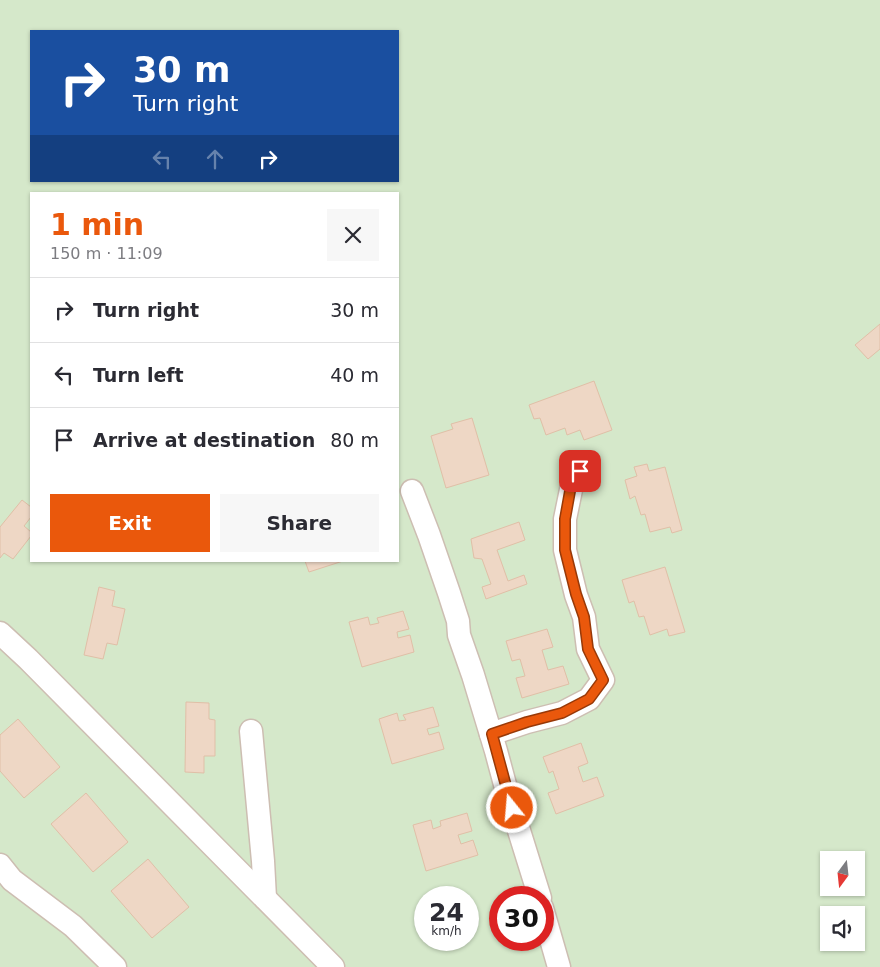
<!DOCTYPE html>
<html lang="en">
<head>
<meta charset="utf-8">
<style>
	:root { --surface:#fff; --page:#f7f7f7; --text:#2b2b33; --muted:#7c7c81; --line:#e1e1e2; --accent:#ea580c }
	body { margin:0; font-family:"DejaVu Sans",sans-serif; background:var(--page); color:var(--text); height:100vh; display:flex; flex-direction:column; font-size:19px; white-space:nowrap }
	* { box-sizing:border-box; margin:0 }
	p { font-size:16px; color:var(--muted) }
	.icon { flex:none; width:28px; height:28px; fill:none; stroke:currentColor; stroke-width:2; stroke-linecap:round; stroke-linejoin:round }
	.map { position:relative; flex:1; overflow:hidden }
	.side { position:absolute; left:30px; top:192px; width:369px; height:370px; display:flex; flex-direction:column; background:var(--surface); border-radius:0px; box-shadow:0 1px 4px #0004 }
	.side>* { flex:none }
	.top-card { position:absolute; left:30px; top:30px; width:369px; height:152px; border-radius:0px; box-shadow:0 1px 4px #0004; background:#1a4fa0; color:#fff; overflow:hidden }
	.needle { width:32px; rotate:195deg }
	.controls { position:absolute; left:820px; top:851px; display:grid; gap:10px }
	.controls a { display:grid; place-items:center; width:45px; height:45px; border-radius:0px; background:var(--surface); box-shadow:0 1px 4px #0004; font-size:25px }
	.speed { position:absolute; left:414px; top:886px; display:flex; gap:10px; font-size:25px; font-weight:700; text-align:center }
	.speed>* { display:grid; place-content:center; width:65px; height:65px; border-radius:50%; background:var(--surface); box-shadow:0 1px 4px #0004; line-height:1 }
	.speed small { font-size:12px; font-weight:400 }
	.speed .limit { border:8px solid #d22; background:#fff; color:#111 }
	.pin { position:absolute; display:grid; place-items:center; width:42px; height:42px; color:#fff; margin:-21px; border-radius:10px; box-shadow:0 2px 8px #0006 }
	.me { position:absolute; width:55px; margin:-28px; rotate:343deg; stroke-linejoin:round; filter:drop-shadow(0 0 4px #0008) }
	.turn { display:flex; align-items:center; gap:18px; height:105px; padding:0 20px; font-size:22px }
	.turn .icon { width:65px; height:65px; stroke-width:2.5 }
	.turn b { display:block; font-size:35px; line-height:42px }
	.lanes { display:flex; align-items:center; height:48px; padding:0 20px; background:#0003; justify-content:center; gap:25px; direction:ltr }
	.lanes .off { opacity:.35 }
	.round { display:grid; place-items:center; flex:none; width:52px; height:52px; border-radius:0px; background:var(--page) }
	.head { display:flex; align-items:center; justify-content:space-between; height:85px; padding:0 20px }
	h1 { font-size:30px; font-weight:600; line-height:38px; color:var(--accent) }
	.button { display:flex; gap:10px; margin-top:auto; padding:10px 20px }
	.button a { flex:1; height:58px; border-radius:0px; background:var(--accent); color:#fff; font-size:20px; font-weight:600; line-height:58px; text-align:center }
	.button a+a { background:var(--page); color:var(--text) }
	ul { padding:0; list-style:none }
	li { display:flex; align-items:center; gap:15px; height:65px; padding:0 20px; border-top:1px solid var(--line) }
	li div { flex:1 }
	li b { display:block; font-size:19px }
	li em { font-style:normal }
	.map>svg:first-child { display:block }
</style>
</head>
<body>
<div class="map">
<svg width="880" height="967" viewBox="0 0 880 967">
	<rect width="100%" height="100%" fill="#fbf6ec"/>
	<!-- green -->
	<path fill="#d5e8ca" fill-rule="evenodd" d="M 0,0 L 880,0 L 880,967 L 0,967 ZM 31,31 L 398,31 L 398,181 L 31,181 ZM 31,194 L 398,194 L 398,561 L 31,561 ZM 829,860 L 856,860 L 856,888 L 829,888 ZM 425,898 L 468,898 L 468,940 L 425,940 ZM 500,898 L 542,898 L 542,940 L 500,940 ZM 829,915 L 856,915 L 856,942 L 829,942 Z"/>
	<!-- building -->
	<g fill="#eed7c5" stroke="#e0bfa7">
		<polygon points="880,324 880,349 868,359 855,345"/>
		<polygon points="594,381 612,430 584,440 580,430 567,435 565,428 546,435 540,418 534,419 529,405"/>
		<polygon points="472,418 489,475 446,488 431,436 453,429 451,424"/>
		<polygon points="647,464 649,471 665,467 682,530 672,533 670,527 650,532 645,514 641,515 635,496 630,499 625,480 637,476 634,467"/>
		<polygon points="22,500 31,507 31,517 24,526 31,532 31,536 13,559 4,553 0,558 0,527"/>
		<polygon points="519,522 525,540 497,550 508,581 524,575 527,584 486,599 482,587 491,584 482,559 474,558 471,539"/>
		<polygon points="305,561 343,561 309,572"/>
		<polygon points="665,567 685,632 669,636 667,629 650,635 644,616 639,617 634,601 629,603 622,580"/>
		<polygon points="99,587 115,591 112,606 125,609 117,645 107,643 103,659 84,655"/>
		<polygon points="403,611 409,629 397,632 398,638 410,635 414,652 362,667 349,622 368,617 370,625 379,623 377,618"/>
		<polygon points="547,629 553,647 542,650 548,670 563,666 569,684 522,698 516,678 525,676 520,659 512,661 506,641"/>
		<polygon points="186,702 209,703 209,719 215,720 215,756 204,756 204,773 185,772"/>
		<polygon points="433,707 439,726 427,729 429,735 439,732 444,749 392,764 379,719 397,713 399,721 406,720 403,715"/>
		<polygon points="18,719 60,767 24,798 0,771 0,735"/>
		<polygon points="581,743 588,763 578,767 583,782 597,777 604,796 556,814 548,793 559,789 553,771 549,773 543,757"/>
		<polygon points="86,793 128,842 93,872 51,824"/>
		<polygon points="467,813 472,831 458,835 461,844 473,840 478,855 426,871 413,825 431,820 433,829 441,826 440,821"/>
		<polygon points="148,859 189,907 152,938 111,891"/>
	</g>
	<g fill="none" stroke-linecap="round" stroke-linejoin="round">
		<defs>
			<g id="street">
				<polyline points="412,491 429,535 449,593 458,621 459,635 473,675 496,751 507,792 540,898"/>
				<polyline points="0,633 28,659 333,967"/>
				<polyline points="251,731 263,861 265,898"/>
				<polyline points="491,734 527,722 562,713 589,699 603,680 588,649 584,617 576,595 565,550 565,519 573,480 580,471"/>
				<polyline points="0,865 12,880 73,926 115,967"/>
				<polyline points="542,908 559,967"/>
			</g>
		</defs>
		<!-- street casing -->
		<use href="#street" stroke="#cdbeb2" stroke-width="25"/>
		<!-- street -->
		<use href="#street" stroke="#fff" stroke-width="22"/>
	</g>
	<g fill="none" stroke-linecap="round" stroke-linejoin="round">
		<defs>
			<polyline id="route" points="512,808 492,734 527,722 562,713 589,699 603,680 588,649 584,617 576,594 565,550 565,519 572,480 580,471"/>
		</defs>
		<!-- route casing -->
		<use href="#route" stroke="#983908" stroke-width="12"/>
		<!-- route -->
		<use href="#route" stroke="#ea580c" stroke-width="9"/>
	</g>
</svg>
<div class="controls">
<a><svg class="needle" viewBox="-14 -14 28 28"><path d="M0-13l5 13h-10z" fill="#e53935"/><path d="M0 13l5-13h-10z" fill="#7c7c81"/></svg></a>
<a><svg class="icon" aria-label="sound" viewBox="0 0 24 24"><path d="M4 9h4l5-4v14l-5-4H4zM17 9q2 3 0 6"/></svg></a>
</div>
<div class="speed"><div>24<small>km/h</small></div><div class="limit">30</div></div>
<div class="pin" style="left:580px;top:471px;background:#d93025"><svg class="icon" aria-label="arrive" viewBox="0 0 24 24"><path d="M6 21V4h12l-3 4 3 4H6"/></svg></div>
<svg class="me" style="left:512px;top:808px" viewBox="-20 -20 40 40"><circle r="17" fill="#ea580c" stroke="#fff" stroke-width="3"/><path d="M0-11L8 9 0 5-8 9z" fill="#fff"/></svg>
<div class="top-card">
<div class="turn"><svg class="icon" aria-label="right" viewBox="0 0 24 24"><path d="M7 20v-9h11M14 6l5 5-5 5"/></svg><div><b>30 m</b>Turn right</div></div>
<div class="lanes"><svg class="icon off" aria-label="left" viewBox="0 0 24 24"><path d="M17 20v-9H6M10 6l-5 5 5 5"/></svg><svg class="icon off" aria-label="ahead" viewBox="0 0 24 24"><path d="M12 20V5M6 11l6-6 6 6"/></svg><svg class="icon" aria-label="right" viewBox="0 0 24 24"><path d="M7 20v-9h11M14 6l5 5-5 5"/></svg></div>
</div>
<section class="side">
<div class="head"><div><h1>1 min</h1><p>150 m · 11:09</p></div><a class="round"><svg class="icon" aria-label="close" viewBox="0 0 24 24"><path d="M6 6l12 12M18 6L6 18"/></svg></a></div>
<ul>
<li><svg class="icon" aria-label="right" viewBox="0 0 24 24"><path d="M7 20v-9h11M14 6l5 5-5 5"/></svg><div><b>Turn right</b></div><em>30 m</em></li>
<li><svg class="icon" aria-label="left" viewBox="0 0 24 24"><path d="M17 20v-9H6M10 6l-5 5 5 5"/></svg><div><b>Turn left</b></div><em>40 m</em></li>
<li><svg class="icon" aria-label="arrive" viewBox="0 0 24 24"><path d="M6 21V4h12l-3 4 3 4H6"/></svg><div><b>Arrive at destination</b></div><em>80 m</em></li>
</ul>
<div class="button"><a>Exit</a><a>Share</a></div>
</section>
</div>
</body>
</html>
